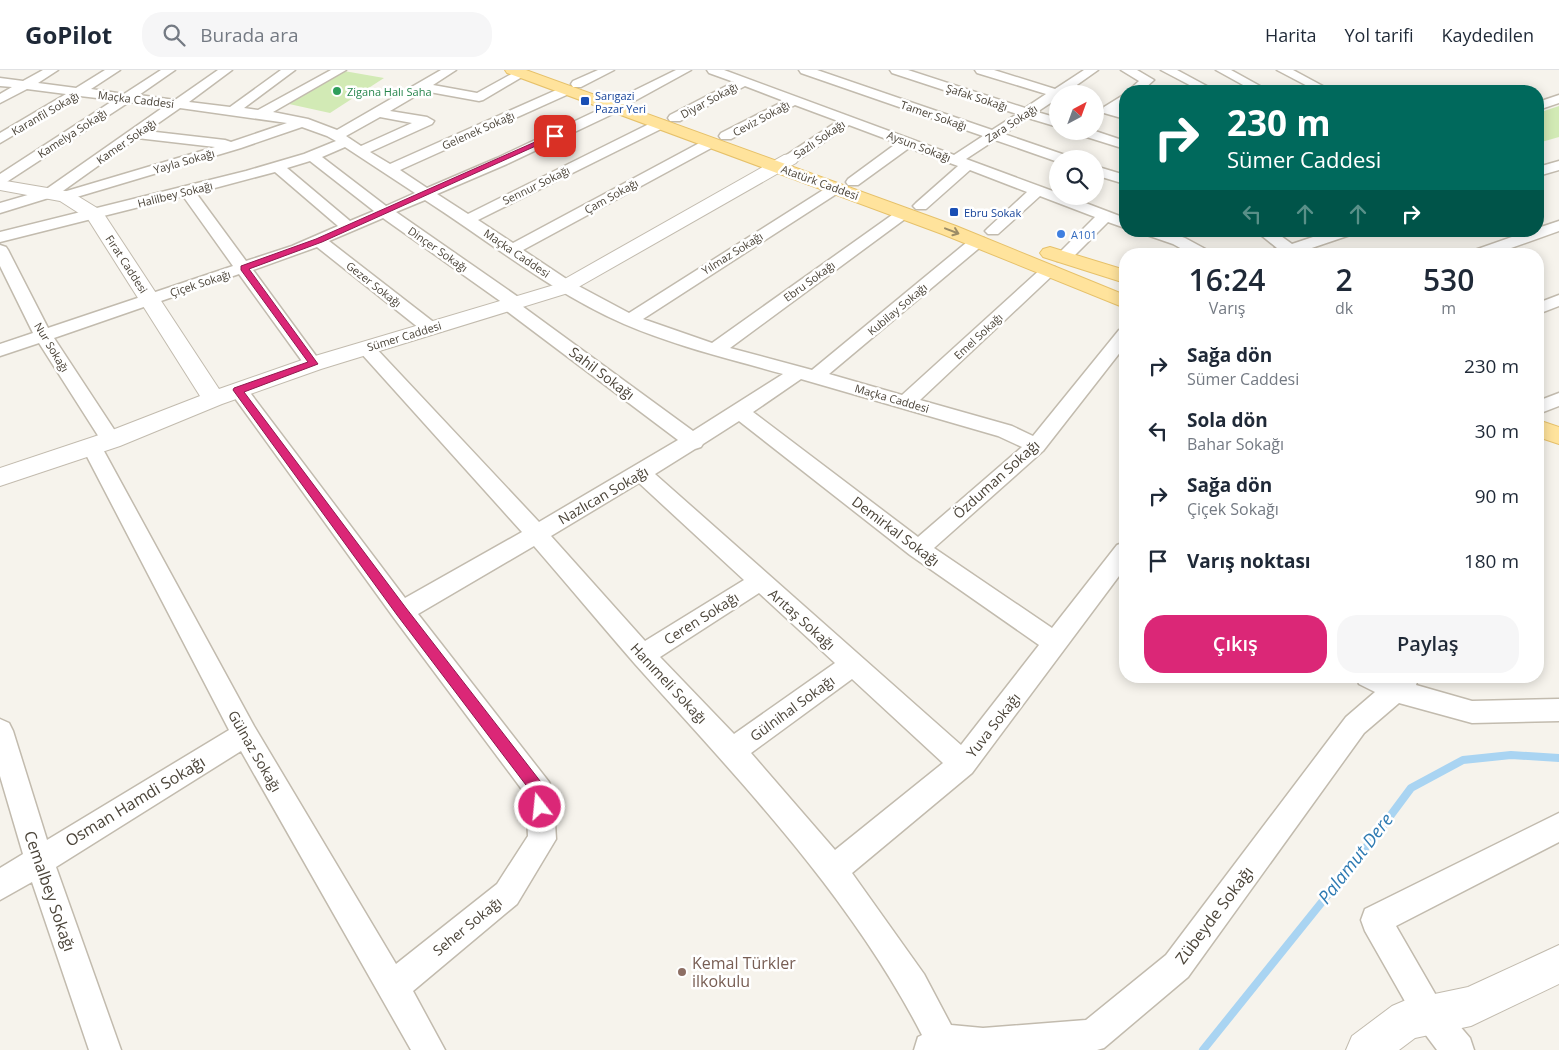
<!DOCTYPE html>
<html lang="tr">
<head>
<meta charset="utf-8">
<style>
	:root { --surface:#fff; --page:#f6f6f7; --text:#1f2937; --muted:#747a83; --line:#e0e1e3; --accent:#db2777 }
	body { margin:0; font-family:"Open Sans",sans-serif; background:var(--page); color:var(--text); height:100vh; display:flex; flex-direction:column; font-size:19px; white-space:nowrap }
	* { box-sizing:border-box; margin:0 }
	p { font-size:16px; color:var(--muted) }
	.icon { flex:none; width:28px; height:28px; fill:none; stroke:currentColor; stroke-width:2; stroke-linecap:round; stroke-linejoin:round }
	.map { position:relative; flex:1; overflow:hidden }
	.sheet { position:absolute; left:1119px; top:178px; width:425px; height:435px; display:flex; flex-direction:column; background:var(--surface); border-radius:20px; box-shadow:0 2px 12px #0003 }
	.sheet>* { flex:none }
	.guide { position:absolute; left:1119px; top:15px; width:425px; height:152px; border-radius:20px; box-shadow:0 2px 12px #0003; background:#00695c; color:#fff; overflow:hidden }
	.needle { width:32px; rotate:41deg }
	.fabs { position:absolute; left:1049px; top:15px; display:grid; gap:10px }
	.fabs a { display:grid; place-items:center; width:55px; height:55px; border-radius:50%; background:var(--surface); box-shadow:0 2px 12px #0003; font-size:25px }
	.pin { position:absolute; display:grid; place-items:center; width:42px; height:42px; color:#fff; margin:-21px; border-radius:10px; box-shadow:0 2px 8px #0006 }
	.me { position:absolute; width:55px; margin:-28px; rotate:344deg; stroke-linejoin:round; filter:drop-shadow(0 0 4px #0008) }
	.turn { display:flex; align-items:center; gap:18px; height:105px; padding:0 25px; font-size:22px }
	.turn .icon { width:65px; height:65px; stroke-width:2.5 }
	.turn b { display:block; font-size:35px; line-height:42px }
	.lanes { display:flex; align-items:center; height:48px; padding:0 25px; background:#0003; justify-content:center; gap:25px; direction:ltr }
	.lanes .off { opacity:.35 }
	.eta { display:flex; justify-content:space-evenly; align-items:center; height:85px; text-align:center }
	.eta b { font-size:30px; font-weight:600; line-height:35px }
	.cta { display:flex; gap:10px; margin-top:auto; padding:10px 25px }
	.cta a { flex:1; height:58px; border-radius:20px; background:var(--accent); color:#fff; font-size:20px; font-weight:600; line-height:58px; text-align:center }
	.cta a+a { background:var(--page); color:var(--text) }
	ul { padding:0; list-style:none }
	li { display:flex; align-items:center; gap:15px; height:65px; padding:0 25px }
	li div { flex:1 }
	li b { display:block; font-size:19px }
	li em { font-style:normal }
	header { display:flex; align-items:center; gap:30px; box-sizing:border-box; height:70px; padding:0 25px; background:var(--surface); border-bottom:1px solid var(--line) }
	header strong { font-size:24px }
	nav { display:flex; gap:28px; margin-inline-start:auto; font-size:18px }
	.search { width:350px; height:45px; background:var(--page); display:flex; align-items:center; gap:12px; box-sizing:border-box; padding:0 18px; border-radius:20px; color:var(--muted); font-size:19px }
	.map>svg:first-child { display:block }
</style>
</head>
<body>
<header>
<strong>GoPilot</strong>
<div class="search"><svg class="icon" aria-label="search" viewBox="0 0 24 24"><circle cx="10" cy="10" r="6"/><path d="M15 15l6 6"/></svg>Burada ara</div>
<nav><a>Harita</a><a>Yol tarifi</a><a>Kaydedilen</a></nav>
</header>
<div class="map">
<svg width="1559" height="980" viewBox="0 0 1559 980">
	<rect width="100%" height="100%" fill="#f6f3ec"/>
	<!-- green -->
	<g fill="#d2eab5">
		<polygon points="344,1 384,8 330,43 289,34"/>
		<polygon points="1559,36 1559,67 1538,73 1538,43"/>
	</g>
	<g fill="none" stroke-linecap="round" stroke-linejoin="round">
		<!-- stream -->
		<polyline stroke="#a9d4f2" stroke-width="8" points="1203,980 1379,761 1411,718 1463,690 1511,685 1559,688"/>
		<defs>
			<g id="minor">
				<path d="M 43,0 L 58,0 L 38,13 L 76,18 L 105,0 L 120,0 L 91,19 L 124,24 L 161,0 L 175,0 L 139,25 L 175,30 L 218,0 L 232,0 L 189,32 L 230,37 L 281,0 L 295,0 L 244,38 L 258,40 L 331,0 L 346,0 L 273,42 L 308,49 L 337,60 L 441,0 L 456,0 L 433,15 L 477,23 L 517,1 L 525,1 L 527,4 L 483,30 L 479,31 L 424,21 L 390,41 L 427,47 L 434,51 L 432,54 L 370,82 L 390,94 L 563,17 L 567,16 L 573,20 L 571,23 L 400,100 L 427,118 L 497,88 L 609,35 L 619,35 L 620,38 L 619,41 L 507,94 L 437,124 L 468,144 L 655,51 L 665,51 L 667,54 L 665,57 L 478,150 L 513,173 L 705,70 L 715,70 L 717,73 L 715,76 L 523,180 L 571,212 L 629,243 L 831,115 L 841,115 L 843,118 L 841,121 L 643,249 L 712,273 L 899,140 L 909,140 L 912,143 L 909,146 L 730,278 L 812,300 L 972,168 L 984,168 L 986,171 L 984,174 L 829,304 L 902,325 L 1043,197 L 1055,197 L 1057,200 L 1055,203 L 920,330 L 1012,356 L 1033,366 L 1119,260 L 1125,259 L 1125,276 L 1043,381 L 934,478 L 1052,558 L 1117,475 L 1125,472 L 1125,498 L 972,703 L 852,803 L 924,904 L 951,955 L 983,958 L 1086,950 L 1166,885 L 1346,647 L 1375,622 L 1359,614 L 1356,606 L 1419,606 L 1416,615 L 1472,631 L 1559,629 L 1559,651 L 1472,653 L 1399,633 L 1364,663 L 1188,907 L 1104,978 L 1097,980 L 914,980 L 918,967 L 922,965 C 850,825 739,710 635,594 C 601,555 568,515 534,476 L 418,544 L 549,712 L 553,721 L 556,769 L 517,834 L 413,921 L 445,980 L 411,980 L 241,681 L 56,797 L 121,980 L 89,980 L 32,812 L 0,830 L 0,798 L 23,784 L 0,706 L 0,649 L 9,653 L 13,661 L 47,770 L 229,660 L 82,377 L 85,372 L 92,370 L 99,372 L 254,656 L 396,894 L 497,814 L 528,766 L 526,725 L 394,548 L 229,320 L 231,316 L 238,314 L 245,316 L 405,528 L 522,462 L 360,282 L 357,278 L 360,274 L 366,272 L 372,274 L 539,452 L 678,370 L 504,239 L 501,235 L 503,233 L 383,148 L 329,171 L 436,254 L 439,258 L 436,262 L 430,263 L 424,262 L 317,177 L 253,200 L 319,290 L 322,294 L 319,298 L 313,300 L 307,298 L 239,204 L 54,268 L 121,370 L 118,375 L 111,377 L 104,375 L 39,273 L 0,286 L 0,274 L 33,263 L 0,196 L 0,175 L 6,177 L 8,180 L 48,258 L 233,196 L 183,126 L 0,172 L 0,162 L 246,101 L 304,84 L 336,71 L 327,66 L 302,57 L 241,78 L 70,129 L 60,129 L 58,126 L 60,123 L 55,126 L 0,143 L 0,133 L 45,120 L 165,36 L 129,32 L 5,113 L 0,114 L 0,104 L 114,30 L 80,26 L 0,73 L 0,63 L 66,24 L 27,19 L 0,33 L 0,24 L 12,17 L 0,16 L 0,8 L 23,11 ZM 180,38 L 287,53 L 231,72 L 225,70 L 147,61 ZM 380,47 L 412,53 L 361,76 L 346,66 ZM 137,68 L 215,77 L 60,123 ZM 345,77 L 415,123 L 386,136 L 322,87 ZM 310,91 L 374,141 L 350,151 L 287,98 ZM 275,102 L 338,156 L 292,176 L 246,191 L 196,123 ZM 425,130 C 490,172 553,223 624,254 C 675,276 730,289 783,304 L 693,361 L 522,236 L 524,233 L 521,229 L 396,142 ZM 801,309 L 998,366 L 1022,377 L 918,467 L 753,342 ZM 739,351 L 910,485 L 1039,575 L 961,675 L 655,404 L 695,379 L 701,377 L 703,374 ZM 639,413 L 744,510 L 645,571 L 551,466 ZM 759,523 L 835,593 L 734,664 L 660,587 ZM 852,609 L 943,693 L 835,780 L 751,683 Z"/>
				<polygon points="598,0 614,0 581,17 573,17 571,14 573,11"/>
				<polygon points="676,0 691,0 629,34 619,34 618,31 619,28"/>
				<polygon points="707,0 724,0 954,85 983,66 801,3 799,0 817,0 992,60 1017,44 892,3 890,0 908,0 1025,38 1046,24 977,3 975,0 994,0 1055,19 1084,0 1098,0 1064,24 1058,24 1058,28 1037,42 1058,48 1058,57 1028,48 1004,64 1068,86 1070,89 1058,89 1058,92 995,70 966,89 1058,123 1058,126 1067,126 1125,148 1125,158 1108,152 1069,191 1057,191 1055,188 1057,185 1095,147 1040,126 998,164 988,164 985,161 988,158 1027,122 970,100 926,139 916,139 913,136 916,133 958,96 909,78 858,115 848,115 846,112 848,109 897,73 849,55 795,92 785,92 783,89 785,86 838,51 795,35 731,69 721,69 719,66 721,63 784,31 745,16 680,51 670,51 668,48 670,45 734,12 709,3"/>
				<polygon points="1121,0 1137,0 1154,10 1142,21 1128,21 1139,11"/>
				<polygon points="1161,0 1177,0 1216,21 1201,21"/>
				<polygon points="1216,0 1231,0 1269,21 1254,21"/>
				<polygon points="1277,0 1293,0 1332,21 1317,21"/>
				<polygon points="1125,24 1125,34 1119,39 1125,41 1125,49 1104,43 1103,40 1104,37"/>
				<polygon points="1559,25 1559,33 1538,40 1538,32"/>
				<polygon points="1075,61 1095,61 1125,71 1125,79 1077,64"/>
				<polygon points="1559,91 1559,100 1538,106 1538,97"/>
				<polygon points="1095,96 1125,105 1125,114 1095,105"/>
				<polygon points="1559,151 1559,161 1494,184 1470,184 1472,181 1529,161 1538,161 1538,158"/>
				<polygon points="1141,161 1165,161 1185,168 1209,181 1211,184 1191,184 1173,174 1144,164"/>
				<polygon points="1256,161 1274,161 1292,174 1331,161 1356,161 1353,164 1294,184 1267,184 1269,181 1277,178"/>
				<polygon points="1559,225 1559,236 1538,244 1538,233"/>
				<polygon points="1559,323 1559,336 1538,344 1538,331"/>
				<polygon points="1559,743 1559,772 1396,856 1441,934 1470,968 1474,980 1437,980 1419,956 1365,861 1361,850 1365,839"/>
			</g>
			<g id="tertiary">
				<polygon points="790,84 796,85 799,89 796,93 568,223 321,299 222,334 120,376 0,416 0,398 102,364 200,326 88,149 60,131 0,120 0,110 71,122 102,141 219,319 305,289 554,215 784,85"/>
				<polygon points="1559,875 1559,914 1471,956 1415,968 1399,980 1346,980 1352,966 1392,936 1406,930 1468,917"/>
			</g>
			<g id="primary">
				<polygon points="505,0 526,0 956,156 1125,225 1125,238 942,164 507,3"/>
				<polygon points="1050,177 1125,200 1125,213 1043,187 1040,183 1043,179"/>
				<polygon points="1538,350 1559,357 1559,374 1538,367"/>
			</g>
		</defs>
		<!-- minor casing -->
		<use href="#minor" stroke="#c2bbae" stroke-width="3"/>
		<!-- tertiary casing -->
		<use href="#tertiary" stroke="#c2bbae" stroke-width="2"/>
		<!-- primary casing -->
		<use href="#primary" stroke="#e6c16a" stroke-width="2"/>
		<!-- minor -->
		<use href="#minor" fill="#fff" fill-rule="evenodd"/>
		<!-- tertiary -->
		<use href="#tertiary" fill="#fff" fill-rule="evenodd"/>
		<!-- primary -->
		<use href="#primary" fill="#ffe39c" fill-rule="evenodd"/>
	</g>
	<!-- one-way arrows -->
	<defs><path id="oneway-shaft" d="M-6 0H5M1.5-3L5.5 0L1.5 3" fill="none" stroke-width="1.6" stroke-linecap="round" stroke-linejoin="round" transform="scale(1.25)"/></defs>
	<use stroke="#9c8c66" href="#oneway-shaft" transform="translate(952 161) rotate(21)"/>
	<!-- route -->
	<polygon fill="#db2777" stroke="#8e194d" points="553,64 558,66 322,172 249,199 318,294 244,322 406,538 544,716 547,737 545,742 540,744 535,742 532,723 397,545 233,320 234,318 308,292 241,200 241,196 316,169"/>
	<!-- markers -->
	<circle fill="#2e9e5b" stroke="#fff" stroke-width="2" cx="337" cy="21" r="5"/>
	<g fill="#1a4fb4" stroke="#fff" stroke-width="2">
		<rect x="580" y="26" width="10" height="10" rx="2.5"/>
		<rect x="949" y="137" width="10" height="10" rx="2.5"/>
	</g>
	<circle fill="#3f7fe0" stroke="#fff" stroke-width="2" cx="1061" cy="164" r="5"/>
	<circle fill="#8d6e63" stroke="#fff" stroke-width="2" cx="682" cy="902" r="5"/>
	<g text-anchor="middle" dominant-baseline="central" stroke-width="5" stroke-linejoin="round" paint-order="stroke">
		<!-- far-leisure labels -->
		<g font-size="11" fill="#27864d" stroke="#fff" text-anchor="start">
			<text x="347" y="21">Zigana Halı Saha</text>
		</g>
		<!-- far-transit labels -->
		<g font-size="11" fill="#164399" stroke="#fff" text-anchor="start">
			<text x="595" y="25">Sarıgazi<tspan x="595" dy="13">Pazar Yeri</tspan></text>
			<text x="964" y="142">Ebru Sokak</text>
		</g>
		<!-- far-street labels -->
		<g font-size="11" fill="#4b4439" stroke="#fff">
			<text transform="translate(977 27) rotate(18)">Şafak Sokağı</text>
			<text transform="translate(136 29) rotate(7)">Maçka Caddesi</text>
			<text transform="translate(709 30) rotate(-28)">Diyar Sokağı</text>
			<text transform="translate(45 43) rotate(-30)">Karanfil Sokağı</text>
			<text transform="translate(934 45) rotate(19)">Tamer Sokağı</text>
			<text transform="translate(761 48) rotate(-28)">Ceviz Sokağı</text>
			<text transform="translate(1011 53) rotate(-33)">Zara Sokağı</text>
			<text transform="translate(478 60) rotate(-24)">Gelenek Sokağı</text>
			<text transform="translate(72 63) rotate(-33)">Kamelya Sokağı</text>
			<text transform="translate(819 69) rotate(-34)">Sazlı Sokağı</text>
			<text transform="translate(126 71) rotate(-35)">Kamer Sokağı</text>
			<text transform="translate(919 76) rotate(21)">Aysun Sokağı</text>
			<text transform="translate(184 91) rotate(-16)">Yayla Sokağı</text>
			<text transform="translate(820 112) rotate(20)">Atatürk Caddesi</text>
			<text transform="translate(536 115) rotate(-26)">Sennur Sokağı</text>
			<text transform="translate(175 124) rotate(-14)">Halilbey Sokağı</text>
			<text transform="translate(611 126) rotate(-29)">Çam Sokağı</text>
			<text transform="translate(438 179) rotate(35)">Dinçer Sokağı</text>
			<text transform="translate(517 183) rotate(34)">Maçka Caddesi</text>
			<text transform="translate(732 183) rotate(-32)">Yılmaz Sokağı</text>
			<text transform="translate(127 194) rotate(57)">Fırat Caddesi</text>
			<text transform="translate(809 211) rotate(-36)">Ebru Sokağı</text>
			<text transform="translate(200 213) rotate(-18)">Çiçek Sokağı</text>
			<text transform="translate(374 214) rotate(38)">Gezer Sokağı</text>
			<text transform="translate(897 239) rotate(-40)">Kubilay Sokağı</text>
			<text transform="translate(404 266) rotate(-17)">Sümer Caddesi</text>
			<text transform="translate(978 266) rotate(-43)">Emel Sokağı</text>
			<text transform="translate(52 277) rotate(59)">Nur Sokağı</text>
			<text transform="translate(892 328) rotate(16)">Maçka Caddesi</text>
		</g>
		<!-- far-shop labels -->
		<g font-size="11" fill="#366cbe" stroke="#fff" text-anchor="start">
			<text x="1071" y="164">A101</text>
		</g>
		<!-- street labels -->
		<g font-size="14" fill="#4b4439" stroke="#fff">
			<text transform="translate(602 303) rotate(37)">Sahil Sokağı</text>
			<text transform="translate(996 409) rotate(-42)">Özduman Sokağı</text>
			<text transform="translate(603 425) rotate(-30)">Nazlıcan Sokağı</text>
			<text transform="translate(896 461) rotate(37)">Demirkal Sokağı</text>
			<text transform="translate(701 548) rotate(-32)">Ceren Sokağı</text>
			<text transform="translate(802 549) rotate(42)">Arıtaş Sokağı</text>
			<text transform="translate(669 613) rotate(47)">Hanımeli Sokağı</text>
			<text transform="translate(792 638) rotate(-36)">Gülnihal Sokağı</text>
			<text transform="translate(993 655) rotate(-52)">Yuva Sokağı</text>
			<text transform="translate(255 681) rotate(60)">Gülnaz Sokağı</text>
			<text transform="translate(467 856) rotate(-39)">Seher Sokağı</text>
		</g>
		<!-- near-street labels -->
		<g font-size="16" fill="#4b4439" stroke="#fff">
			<text transform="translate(135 731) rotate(-31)">Osman Hamdi Sokağı</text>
			<text transform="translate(50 821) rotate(71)">Cemalbey Sokağı</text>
			<text transform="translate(1214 845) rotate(-53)">Zübeyde Sokağı</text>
		</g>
		<!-- near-education labels -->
		<g font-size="16" fill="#785e54" stroke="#fff" text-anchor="start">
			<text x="692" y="893">Kemal Türkler<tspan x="692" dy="18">ilkokulu</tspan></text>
		</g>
		<!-- near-water labels -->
		<g font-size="18" font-style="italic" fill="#2e7ab2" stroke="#fff">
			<text transform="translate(1355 788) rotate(-52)">Palamut Dere</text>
		</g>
	</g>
</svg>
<div class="fabs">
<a><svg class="needle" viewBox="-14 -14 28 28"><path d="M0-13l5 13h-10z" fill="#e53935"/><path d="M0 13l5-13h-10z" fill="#747a83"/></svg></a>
<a><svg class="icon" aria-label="search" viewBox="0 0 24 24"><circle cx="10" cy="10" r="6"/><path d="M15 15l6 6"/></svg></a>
</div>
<div class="pin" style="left:555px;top:66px;background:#d93025"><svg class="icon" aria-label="arrive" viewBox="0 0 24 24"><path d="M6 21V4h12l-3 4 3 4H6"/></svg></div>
<svg class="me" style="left:540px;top:737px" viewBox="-20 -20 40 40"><circle r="17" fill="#db2777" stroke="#fff" stroke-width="3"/><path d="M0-11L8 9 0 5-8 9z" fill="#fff"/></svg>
<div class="guide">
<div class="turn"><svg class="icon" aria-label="right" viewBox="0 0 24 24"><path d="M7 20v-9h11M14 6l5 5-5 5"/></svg><div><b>230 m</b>Sümer Caddesi</div></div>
<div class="lanes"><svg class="icon off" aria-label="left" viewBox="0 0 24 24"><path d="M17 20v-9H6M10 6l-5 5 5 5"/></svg><svg class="icon off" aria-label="ahead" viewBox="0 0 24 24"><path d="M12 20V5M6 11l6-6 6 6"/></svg><svg class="icon off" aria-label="ahead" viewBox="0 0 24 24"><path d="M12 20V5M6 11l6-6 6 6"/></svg><svg class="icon" aria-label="right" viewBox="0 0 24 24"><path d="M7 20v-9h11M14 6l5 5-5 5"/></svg></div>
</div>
<section class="sheet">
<div class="eta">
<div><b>16:24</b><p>Varış</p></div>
<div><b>2</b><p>dk</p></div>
<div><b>530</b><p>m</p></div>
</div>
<ul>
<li><svg class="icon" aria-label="right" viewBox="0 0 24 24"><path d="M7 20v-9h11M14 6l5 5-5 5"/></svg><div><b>Sağa dön</b><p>Sümer Caddesi</p></div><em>230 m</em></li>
<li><svg class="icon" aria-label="left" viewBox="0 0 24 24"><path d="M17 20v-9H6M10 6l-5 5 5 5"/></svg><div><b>Sola dön</b><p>Bahar Sokağı</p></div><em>30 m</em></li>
<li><svg class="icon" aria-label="right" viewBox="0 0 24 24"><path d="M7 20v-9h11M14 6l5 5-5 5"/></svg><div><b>Sağa dön</b><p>Çiçek Sokağı</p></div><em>90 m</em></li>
<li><svg class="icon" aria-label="arrive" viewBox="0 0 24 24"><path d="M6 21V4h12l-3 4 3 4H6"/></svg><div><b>Varış noktası</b></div><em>180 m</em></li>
</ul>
<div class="cta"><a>Çıkış</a><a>Paylaş</a></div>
</section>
</div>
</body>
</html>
